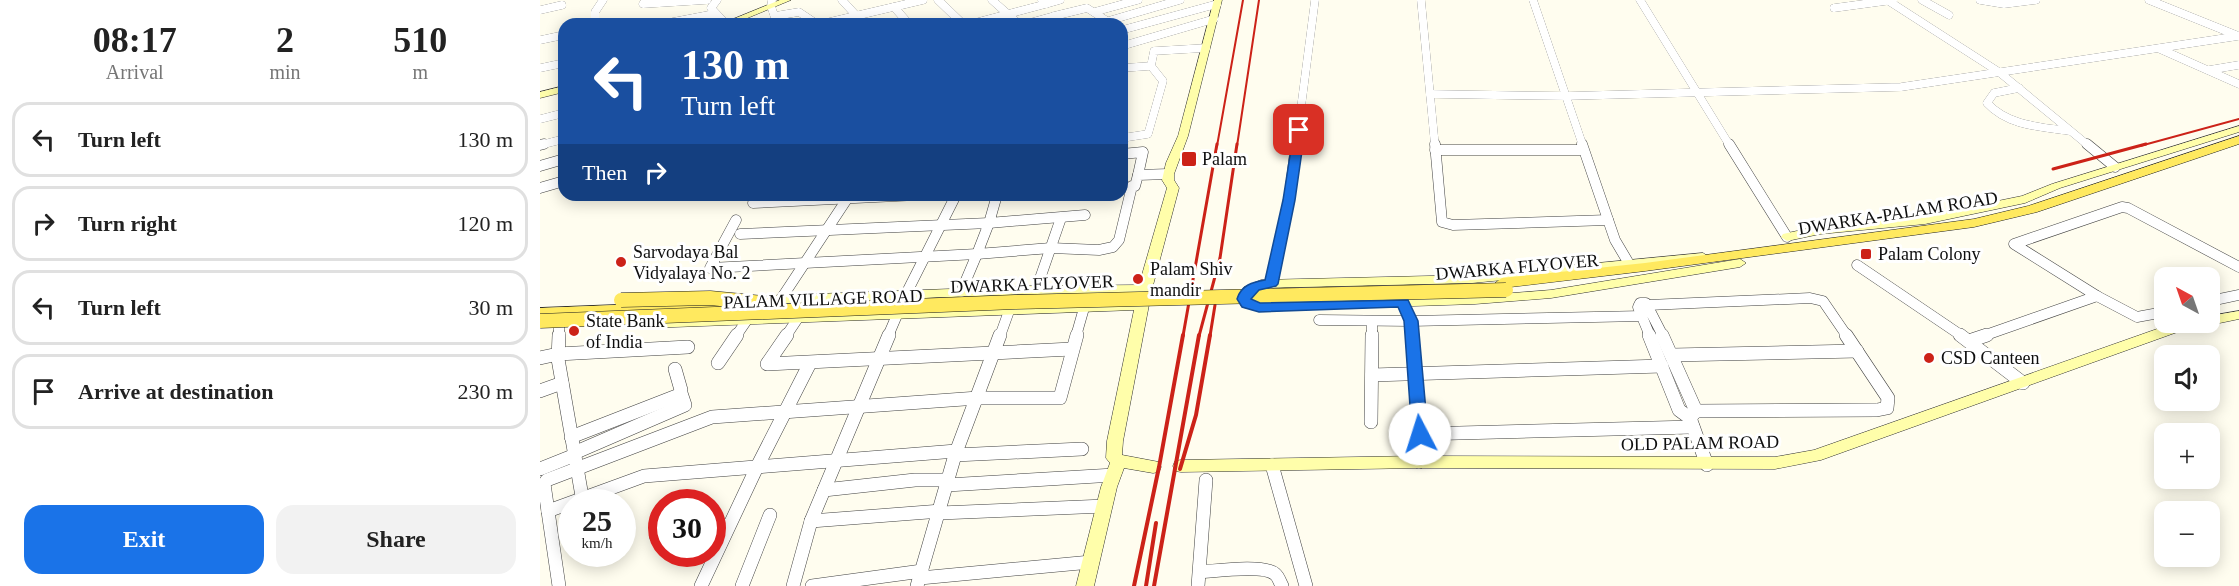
<!DOCTYPE html>
<html lang="en">
<head>
<meta charset="utf-8">
<style>
	:root { --surface:#fff; --page:#f2f2f2; --text:#222; --muted:#767676; --line:#e0e0e0; --accent:#1a73e8 }
	body { margin:0; font-family:"Times New Roman",serif; background:var(--page); color:var(--text); height:100vh; display:flex; flex-direction:column; font-size:22px; white-space:nowrap }
	* { box-sizing:border-box; margin:0 }
	p { font-size:20px; color:var(--muted) }
	.icon { flex:none; width:33px; height:33px; fill:none; stroke:currentColor; stroke-width:2; stroke-linecap:round; stroke-linejoin:round }
	.map { position:relative; flex:1; overflow:hidden }
	.sheet { display:flex; flex-direction:column; background:var(--surface); width:540px }
	.sheet>* { flex:none }
	.guide { position:absolute; left:18px; top:18px; width:570px; height:183px; border-radius:18px; box-shadow:0 3px 15px #0003; background:#1a4fa0; color:#fff; overflow:hidden }
	.needle { width:39px; rotate:320deg }
	.tools { position:absolute; left:1614px; top:267px; display:grid; gap:12px }
	.tools a { display:grid; place-items:center; width:66px; height:66px; border-radius:12px; background:var(--surface); box-shadow:0 3px 15px #0003; font-size:30px }
	.speed { position:absolute; left:18px; top:489px; display:flex; gap:12px; font-size:30px; font-weight:700; text-align:center }
	.speed>* { display:grid; place-content:center; width:78px; height:78px; border-radius:50%; background:var(--surface); box-shadow:0 3px 15px #0003; line-height:1 }
	.speed small { font-size:15px; font-weight:400 }
	.speed .limit { border:9px solid #d22; background:#fff; color:#111 }
	.pin { position:absolute; display:grid; place-items:center; width:51px; height:51px; color:#fff; margin:-26px; border-radius:12px; box-shadow:0 3px 9px #0006 }
	.me { position:absolute; width:66px; margin:-33px; rotate:355deg; stroke-linejoin:round; filter:drop-shadow(0 0 4px #0008) }
	.turn { display:flex; align-items:center; gap:21px; height:126px; padding:0 24px; font-size:27px }
	.turn .icon { width:78px; height:78px; stroke-width:2.5 }
	.turn b { display:block; font-size:42px; line-height:51px }
	.then { display:flex; align-items:center; height:57px; padding:0 24px; background:#0003; gap:12px; font-size:22px }
	.eta { display:flex; justify-content:space-evenly; align-items:center; height:102px; text-align:center }
	.eta b { font-size:36px; font-weight:700; line-height:42px }
	.primary-button { display:flex; gap:12px; margin-top:auto; padding:12px 24px }
	.primary-button a { flex:1; height:69px; border-radius:18px; background:var(--accent); color:#fff; font-size:24px; font-weight:700; line-height:69px; text-align:center }
	.primary-button a+a { background:var(--page); color:var(--text) }
	ul { padding:0; list-style:none }
	li { display:flex; align-items:center; gap:18px; height:75px; margin:0 12px 9px; padding:0 12px; border:3px solid var(--line); border-radius:18px }
	li div { flex:1 }
	li b { display:block; font-size:22px }
	li em { font-style:normal }
	main { display:flex; flex:1; min-height:0 }
	.map>svg:first-child { display:block }
</style>
</head>
<body>
<main>
<section class="sheet">
<div class="eta">
<div><b>08:17</b><p>Arrival</p></div>
<div><b>2</b><p>min</p></div>
<div><b>510</b><p>m</p></div>
</div>
<ul>
<li><svg class="icon" aria-label="left" viewBox="0 0 24 24"><path d="M17 20v-9H6M10 6l-5 5 5 5"/></svg><div><b>Turn left</b></div><em>130 m</em></li>
<li><svg class="icon" aria-label="right" viewBox="0 0 24 24"><path d="M7 20v-9h11M14 6l5 5-5 5"/></svg><div><b>Turn right</b></div><em>120 m</em></li>
<li><svg class="icon" aria-label="left" viewBox="0 0 24 24"><path d="M17 20v-9H6M10 6l-5 5 5 5"/></svg><div><b>Turn left</b></div><em>30 m</em></li>
<li><svg class="icon" aria-label="arrive" viewBox="0 0 24 24"><path d="M6 21V4h12l-3 4 3 4H6"/></svg><div><b>Arrive at destination</b></div><em>230 m</em></li>
</ul>
<div class="primary-button"><a>Exit</a><a>Share</a></div>
</section>
<div class="map">
<svg width="1699" height="586" viewBox="0 0 1699 586">
	<rect width="100%" height="100%" fill="#fffdef"/>
	<g fill="none" stroke-linecap="round" stroke-linejoin="round">
		<defs>
			<g id="street-far2">
				<polyline points="106,0 103,4 167,0"/>
				<polyline points="177,0 171,8 186,24"/>
				<polyline points="232,0 231,6 237,24"/>
				<polyline points="302,0 324,24"/>
				<polyline points="398,0 423,24"/>
				<polyline points="452,0 479,24"/>
				<polyline points="881,0 895,146"/>
				<polyline points="993,0 1043,146"/>
				<polyline points="1100,0 1190,146"/>
				<polyline points="1347,0 1459,72 1549,146"/>
				<polyline points="1382,0 1409,15"/>
				<polyline points="1440,0 1464,4 1496,0"/>
				<polyline points="1609,0 1696,35"/>
				<polyline points="506,4 520,0"/>
				<polyline points="354,7 369,24"/>
				<polyline points="1294,8 1353,0"/>
				<polyline points="0,10 22,5"/>
				<polyline points="554,12 598,0"/>
				<polyline points="235,16 259,12 277,24"/>
				<polyline points="514,16 547,8 572,24"/>
				<polyline points="568,21 640,0"/>
				<polyline points="55,24 55,12 63,0"/>
				<polyline points="122,24 174,14"/>
				<polyline points="281,24 383,0"/>
				<polyline points="430,24 506,4 502,0"/>
				<polyline points="485,24 514,16 524,24"/>
				<polyline points="582,30 677,4"/>
				<polyline points="0,40 24,35"/>
				<polyline points="582,46 674,19"/>
				<polyline points="1620,49 1699,84"/>
				<polyline points="0,68 24,63"/>
				<polyline points="582,68 611,66 614,51 666,48"/>
				<polyline points="1669,70 1699,65"/>
				<path d="M 1479,88 L 1454,93 L 1447,103 C 1468,126 1501,127 1530,131"/>
				<polyline points="890,94 1026,96 1361,87 1699,36"/>
				<polyline points="0,119 24,113"/>
				<polyline points="582,138 608,134 623,81 611,66"/>
				<polyline points="0,145 24,139"/>
				<polyline points="756,146 775,0"/>
			</g>
			<g id="street-far1">
				<polyline points="895,144 902,222 913,225 1068,220"/>
				<polyline points="1042,144 1075,240 1088,262"/>
				<polyline points="1189,144 1247,237"/>
				<polyline points="1547,144 1575,167"/>
				<polyline points="0,145 4,144"/>
				<polyline points="895,150 1043,150"/>
				<polyline points="582,154 603,152 598,175"/>
				<polyline points="0,166 24,159"/>
				<polyline points="0,188 24,181"/>
				<polyline points="457,195 449,223 545,215"/>
				<polyline points="213,203 377,195"/>
				<polyline points="196,220 170,268 437,254 421,292"/>
				<polyline points="200,234 449,223 437,254 511,248 559,250 573,247 579,240 592,186 595,186 598,175 628,174"/>
				<polyline points="1317,265 1422,336"/>
				<polyline points="731,284 749,200 756,144"/>
				<polyline points="496,290 521,218"/>
				<polyline points="1557,296 1597,317 1624,312"/>
				<polyline points="241,299 307,199"/>
				<polyline points="1670,301 1699,295"/>
				<polyline points="1108,305 1270,298 1283,301 1307,336"/>
				<polyline points="779,320 871,321 863,303"/>
				<polyline points="19,336 19,326"/>
				<polyline points="196,336 207,320"/>
				<polyline points="246,336 258,318"/>
				<polyline points="348,336 366,294 416,195"/>
				<polyline points="460,336 469,311"/>
				<polyline points="536,336 544,308"/>
				<polyline points="832,336 832,321"/>
				<polyline points="872,336 871,321 1102,316"/>
				<polyline points="1110,336 1098,307 1100,303 1106,303 1123,336"/>
				<polyline points="1443,336 1557,296 1474,244 1582,207 1588,208 1699,267"/>
			</g>
			<g id="street">
				<polyline points="19,335 18,359 43,502"/>
				<polyline points="247,335 227,364 532,349"/>
				<polyline points="872,335 880,434 1153,427"/>
				<polyline points="1109,335 1139,410 1150,418"/>
				<polyline points="1122,335 1156,411 1150,418"/>
				<polyline points="1420,335 1483,383"/>
				<polyline points="1429,341 1447,335"/>
				<polyline points="1132,355 1317,351"/>
				<polyline points="0,358 18,354 148,347"/>
				<polyline points="178,363 197,335"/>
				<polyline points="832,375 1122,366"/>
				<polyline points="0,391 22,383"/>
				<polyline points="1156,411 1337,410 1347,408 1348,398 1306,335"/>
				<polyline points="1150,418 1167,465"/>
				<polyline points="831,422 832,335"/>
				<polyline points="31,437 139,395 141,390 135,369"/>
				<polyline points="34,453 145,405 141,393"/>
				<polyline points="415,455 542,449"/>
				<polyline points="879,462 880,434"/>
				<polyline points="732,465 766,586"/>
				<polyline points="0,469 35,455"/>
				<polyline points="407,485 574,475"/>
				<polyline points="284,490 375,480 407,480"/>
				<polyline points="8,511 104,476 416,451"/>
				<polyline points="400,513 565,506"/>
				<polyline points="271,521 401,511"/>
				<polyline points="172,528 189,525"/>
				<polyline points="116,536 122,535"/>
				<path d="M 660,572 C 675,571 724,564 735,574 C 738,576 740,582 742,586"/>
				<polyline points="380,578 551,562"/>
				<polyline points="19,586 4,484 7,480 172,417 438,398 520,398 537,335"/>
				<polyline points="161,586 217,467 270,363"/>
				<polyline points="202,586 230,515"/>
				<polyline points="253,586 271,521 349,335"/>
				<polyline points="272,586 382,571"/>
				<polyline points="377,586 415,455 460,335"/>
				<polyline points="658,586 666,480"/>
			</g>
			<g id="secondary">
				<polygon points="240,0 251,0 193,24 181,24"/>
				<polygon points="674,0 682,0 648,136 634,174 634,180 639,188 612,289 583,441 582,455 619,462 621,467 619,472 613,473 584,468 577,487 554,586 536,586 561,487 570,463 566,458 567,441 594,310 107,328 100,323 107,318 596,301 597,293 491,294 221,304 214,300 221,296 491,286 599,285 627,188 622,180 626,163 638,136"/>
				<polygon points="24,86 24,92 0,98 0,92"/>
				<polygon points="1699,126 1699,132 1520,188 1485,203 1385,224 1280,234 1247,241 1241,237 1243,234 1280,226 1385,216 1482,196 1512,184"/>
				<polygon points="1163,253 1169,257 1168,260 932,283 724,288 714,293 711,299 719,303 935,296 1011,290 1200,259 1206,263 1200,267 1011,298 935,304 719,311 702,307 697,299 704,287 721,280 932,275"/>
				<polygon points="1699,311 1699,319 1670,325 1665,322 1670,322 1670,316"/>
				<polygon points="1663,322 1661,325 1643,330 1281,460 1235,469 879,468 641,472 635,471 633,466 635,461 641,460 879,456 1235,457 1274,450 1634,323"/>
			</g>
			<g id="primary">
				<polygon points="1699,136 1699,144 1497,212 1434,227 1105,271 962,288 955,283 962,278 1105,263 1434,219 1488,206"/>
				<polygon points="201,300 209,305 206,308 0,318 0,308"/>
			</g>
		</defs>
		<!-- street-far2 casing -->
		<use href="#street-far2" stroke="#414141" stroke-width="8"/>
		<!-- street-far1 casing -->
		<use href="#street-far1" stroke="#414141" stroke-width="11"/>
		<!-- street casing -->
		<use href="#street" stroke="#414141" stroke-width="14"/>
		<!-- secondary casing -->
		<use href="#secondary" stroke="#303030" stroke-width="1"/>
		<!-- primary casing -->
		<use href="#primary" stroke="#1f1f1f" stroke-width="1"/>
		<!-- street-far2 -->
		<use href="#street-far2" stroke="#fff" stroke-width="8"/>
		<!-- street-far1 -->
		<use href="#street-far1" stroke="#fff" stroke-width="10"/>
		<!-- street -->
		<use href="#street" stroke="#fff" stroke-width="13"/>
		<!-- secondary -->
		<use href="#secondary" fill="#fffeaa" fill-rule="evenodd"/>
		<!-- primary -->
		<use href="#primary" fill="#ffe95f" fill-rule="evenodd"/>
		<!-- rail-far2 -->
		<g stroke="#cc2218" stroke-width="2">
			<polyline points="677,146 703,0"/>
			<polyline points="697,146 719,0"/>
			<polyline points="1600,146 1699,119"/>
		</g>
		<!-- rail-far1 -->
		<g stroke="#cc2218" stroke-width="3">
			<polyline points="1513,169 1606,144"/>
			<polyline points="643,336 677,144"/>
			<polyline points="659,336 680,258 697,144"/>
			<polyline points="670,336 675,305"/>
		</g>
		<!-- rail -->
		<g stroke="#cc2218" stroke-width="4">
			<polyline points="640,469 656,415 670,335"/>
			<polyline points="594,586 619,467 643,335"/>
			<polyline points="606,586 616,523"/>
			<polyline points="614,586 659,335"/>
		</g>
		<defs>
			<g id="primary-bridge">
				<polyline points="81,300 170,298 233,304"/>
				<polyline points="0,321 475,302 966,290"/>
			</g>
		</defs>
		<!-- primary-bridge casing -->
		<use href="#primary-bridge" stroke="#1f1f1f" stroke-width="15" stroke-linecap="butt"/>
		<!-- primary-bridge -->
		<use href="#primary-bridge" stroke="#ffe95f" stroke-width="14"/>
	</g>
	<!-- route -->
	<path fill="#1a73e8" stroke="#114b97" stroke-width="1.5" d="M 759,127 L 765,130 L 755,200 L 738,284 L 736,286 L 719,290 L 711,299 L 720,303 L 868,300 L 878,321 L 888,434 L 885,438 L 874,438 L 872,434 L 864,321 L 858,307 L 719,312 L 702,307 L 697,299 C 701,285 713,282 725,280 L 743,200 L 754,130 Z"/>
	<!-- markers -->
	<g fill="#cc2218" stroke="#fff" stroke-width="2">
		<rect x="641" y="151" width="16" height="16" rx="3"/>
		<rect x="1320" y="248" width="12" height="12" rx="3"/>
		<circle cx="81" cy="262" r="6"/>
		<circle cx="598" cy="279" r="6"/>
		<circle cx="34" cy="331" r="6"/>
		<circle cx="1389" cy="358" r="6"/>
	</g>
	<g text-anchor="middle" dominant-baseline="central" stroke-width="6" stroke-linejoin="round" paint-order="stroke">
		<!-- poi labels -->
		<g font-size="18" fill="#0e0e0e" stroke="#fff" text-anchor="start">
			<text x="662" y="159">Palam</text>
			<text x="93" y="252">Sarvodaya Bal<tspan x="93" dy="21">Vidyalaya No. 2</tspan></text>
			<text x="1338" y="254">Palam Colony</text>
			<text x="610" y="269">Palam Shiv<tspan x="610" dy="21">mandir</tspan></text>
			<text x="46" y="321">State Bank<tspan x="46" dy="21">of India</tspan></text>
			<text x="1401" y="358">CSD Canteen</text>
		</g>
		<!-- street labels -->
		<g font-size="18" fill="#0e0e0e" stroke="#fff">
			<text transform="translate(1358 213) rotate(-9)">DWARKA-PALAM ROAD</text>
			<text transform="translate(977 267) rotate(-5)">DWARKA FLYOVER</text>
			<text transform="translate(492 284) rotate(-2)">DWARKA FLYOVER</text>
			<text transform="translate(283 299) rotate(-2)">PALAM VILLAGE ROAD</text>
			<text transform="translate(1160 443) rotate(-1)">OLD PALAM ROAD</text>
		</g>
	</g>
</svg>
<div class="tools">
<a><svg class="needle" viewBox="-14 -14 28 28"><path d="M0-13l5 13h-10z" fill="#e53935"/><path d="M0 13l5-13h-10z" fill="#767676"/></svg></a>
<a><svg class="icon" aria-label="sound" viewBox="0 0 24 24"><path d="M4 9h4l5-4v14l-5-4H4zM17 9q2 3 0 6"/></svg></a>
<a>+</a>
<a>−</a>
</div>
<div class="speed"><div>25<small>km/h</small></div><div class="limit">30</div></div>
<div class="pin" style="left:759px;top:130px;background:#d93025"><svg class="icon" aria-label="arrive" viewBox="0 0 24 24"><path d="M6 21V4h12l-3 4 3 4H6"/></svg></div>
<svg class="me" style="left:880px;top:434px" viewBox="-20 -20 40 40"><circle r="19" fill="#fff"/><path d="M0-13L10 11 0 6-10 11z" fill="#1a73e8"/></svg>
<div class="guide">
<div class="turn"><svg class="icon" aria-label="left" viewBox="0 0 24 24"><path d="M17 20v-9H6M10 6l-5 5 5 5"/></svg><div><b>130 m</b>Turn left</div></div>
<div class="then">Then<svg class="icon" aria-label="right" viewBox="0 0 24 24"><path d="M7 20v-9h11M14 6l5 5-5 5"/></svg></div>
</div>
</div>
</main>
</body>
</html>
